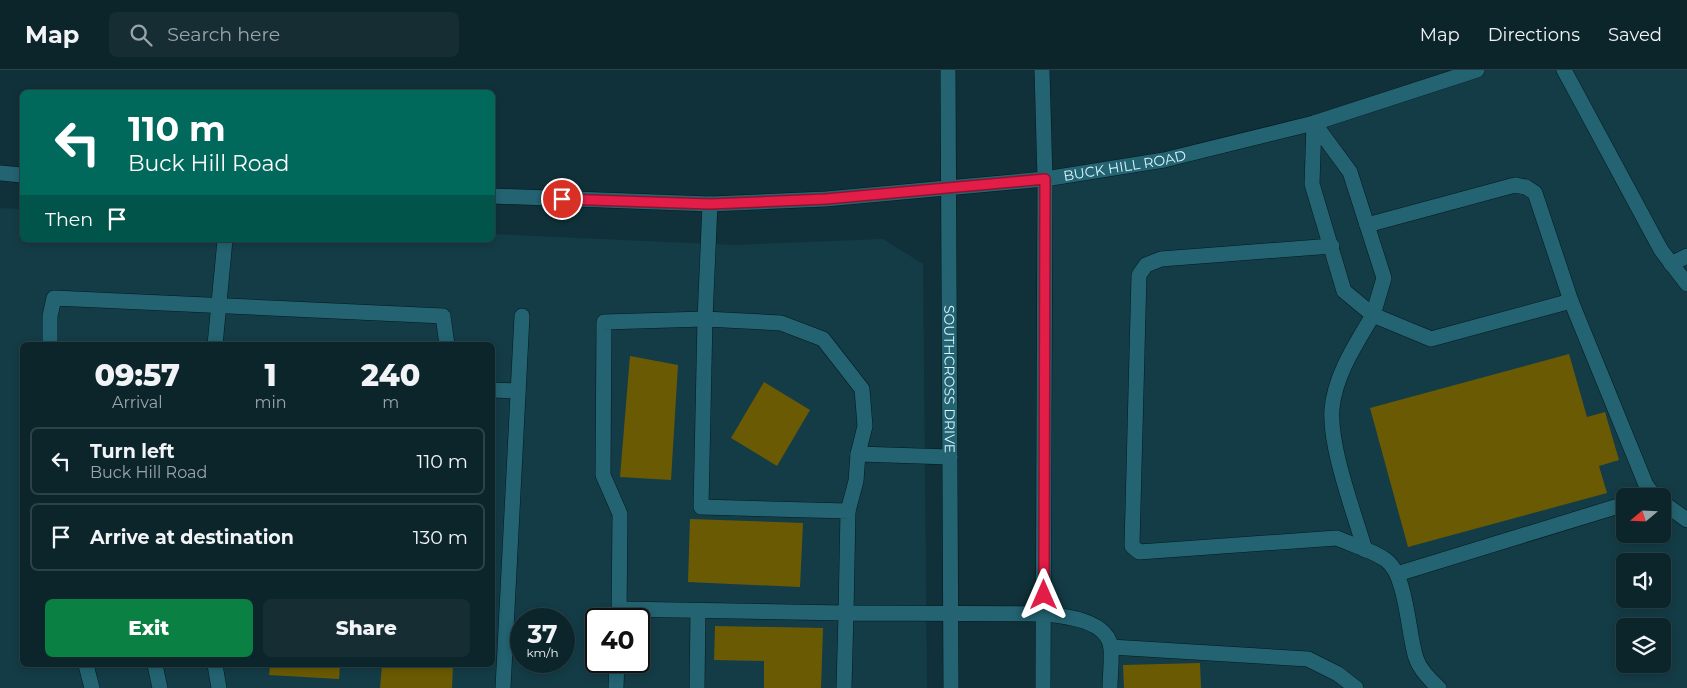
<!DOCTYPE html>
<html lang="en">
<head>
<meta charset="utf-8">
<style>
	:root { --surface:#0c252b; --page:#152d33; --text:#f1f3f6; --muted:#9aa5a9; --line:#2c4247; --accent:#0b8043 }
	body { margin:0; font-family:Montserrat,sans-serif; background:var(--page); color:var(--text); height:100vh; display:flex; flex-direction:column; font-size:19px; white-space:nowrap }
	* { box-sizing:border-box; margin:0 }
	p { font-size:16px; color:var(--muted) }
	.icon { flex:none; width:28px; height:28px; fill:none; stroke:currentColor; stroke-width:2; stroke-linecap:round; stroke-linejoin:round }
	.map { position:relative; flex:1; overflow:hidden }
	.side { position:absolute; left:20px; top:272px; width:475px; height:325px; display:flex; flex-direction:column; background:var(--surface); border-radius:8px; box-shadow:0 2px 8px #0003,0 0 0 1px var(--line) }
	.side>* { flex:none }
	.guide { position:absolute; left:20px; top:20px; width:475px; height:152px; border-radius:8px; box-shadow:0 2px 8px #0003,0 0 0 1px var(--line); background:#00695c; color:#fff; overflow:hidden }
	.needle { width:32px; rotate:251deg }
	.tools { position:absolute; left:1616px; top:418px; display:grid; gap:10px }
	.tools a { display:grid; place-items:center; width:55px; height:55px; border-radius:8px; background:var(--surface); box-shadow:0 2px 8px #0003,0 0 0 1px var(--line); font-size:25px }
	.speed { position:absolute; left:510px; top:538px; display:flex; gap:10px; font-size:25px; font-weight:700; text-align:center }
	.speed>* { display:grid; place-content:center; width:65px; height:65px; border-radius:50%; background:var(--surface); box-shadow:0 2px 8px #0003,0 0 0 1px var(--line); line-height:1 }
	.speed small { font-size:12px; font-weight:400 }
	.speed .limit { border:2px solid #111; border-radius:8px; background:#fff; color:#111 }
	.pin { position:absolute; display:grid; place-items:center; width:42px; height:42px; color:#fff; margin:-21px; border:2px solid #fff; border-radius:50%; box-shadow:0 1px 5px #0007 }
	.me { position:absolute; width:55px; margin:-28px; rotate:0deg; stroke-linejoin:round; filter:drop-shadow(0 0 4px #0008) }
	.turn { display:flex; align-items:center; gap:18px; height:105px; padding:0 25px; font-size:22px }
	.turn .icon { width:65px; height:65px; stroke-width:2.5 }
	.turn b { display:block; font-size:35px; line-height:42px }
	.then { display:flex; align-items:center; height:48px; padding:0 25px; background:#0003; gap:10px; font-size:19px }
	.eta { display:flex; justify-content:space-evenly; align-items:center; height:85px; text-align:center }
	.eta b { font-size:30px; font-weight:800; line-height:35px }
	.primary-button { display:flex; gap:10px; margin-top:auto; padding:10px 25px }
	.primary-button a { flex:1; height:58px; border-radius:8px; background:var(--accent); color:#fff; font-size:20px; font-weight:800; line-height:58px; text-align:center }
	.primary-button a+a { background:var(--page); color:var(--text) }
	ul { padding:0; list-style:none }
	li { display:flex; align-items:center; gap:15px; height:68px; margin:0 10px 8px; padding:0 15px; border:2px solid var(--line); border-radius:8px }
	li div { flex:1 }
	li b { display:block; font-size:19px }
	li em { font-style:normal }
	header { display:flex; align-items:center; gap:30px; box-sizing:border-box; height:70px; padding:0 25px; background:var(--surface); border-bottom:1px solid var(--line) }
	header strong { font-size:24px }
	nav { display:flex; gap:28px; margin-inline-start:auto; font-size:18px }
	.search { width:350px; height:45px; background:var(--page); display:flex; align-items:center; gap:12px; box-sizing:border-box; padding:0 18px; border-radius:8px; color:var(--muted); font-size:19px }
	.map>svg:first-child { display:block }
</style>
</head>
<body>
<header>
<strong>Map</strong>
<div class="search"><svg class="icon" aria-label="search" viewBox="0 0 24 24"><circle cx="10" cy="10" r="6"/><path d="M15 15l6 6"/></svg>Search here</div>
<nav><a>Map</a><a>Directions</a><a>Saved</a></nav>
</header>
<div class="map">
<svg width="1687" height="618" viewBox="0 0 1687 618">
	<rect width="100%" height="100%" fill="#103139"/>
	<!-- built -->
	<g fill="#143c46" fill-rule="evenodd">
		<path d="M 1477,0 L 1687,0 L 1687,618 L 1042,618 L 1045,109 L 1164,90 ZM 1625,426 L 1662,426 L 1662,464 L 1625,464 ZM 1625,491 L 1662,491 L 1662,529 L 1625,529 ZM 1625,556 L 1662,556 L 1662,594 L 1625,594 Z"/>
		<path d="M 0,138 L 22,139 L 22,170 L 492,170 L 493,164 L 734,175 L 883,169 L 923,194 L 927,618 L 0,618 ZM 22,275 L 492,275 L 492,595 L 22,595 ZM 521,549 L 564,549 L 564,591 L 521,591 ZM 596,549 L 639,549 L 639,591 L 596,591 Z"/>
	</g>
	<!-- building -->
	<g fill="#6a5a04">
		<polygon points="1569,284 1587,347 1605,342 1619,390 1599,396 1607,423 1408,477 1370,338"/>
		<polygon points="630,286 678,295 671,410 620,407"/>
		<polygon points="764,312 810,340 777,396 731,368"/>
		<polygon points="690,449 803,453 800,517 688,512"/>
		<polygon points="715,556 823,558 821,618 764,618 764,591 714,590"/>
		<polygon points="1200,593 1201,618 1124,618 1123,595"/>
		<polygon points="270,595 340,595 339,609 269,605"/>
		<polygon points="382,595 453,595 452,618 380,618"/>
	</g>
	<g fill="none" stroke-linecap="round" stroke-linejoin="round">
		<defs>
			<g id="minor">
				<path id="s1" d="M 948,0 L 951,618"/>
				<polyline points="1042,0 1045,109 1043,618"/>
				<polyline points="1564,0 1661,180 1687,214"/>
				<polygon points="1314,53 1350,102 1384,208 1373,245 1344,221 1312,114"/>
				<polyline points="0,103 22,105"/>
				<path id="s2" d="M 492,126 L 710,134 L 826,129 L 1045,109 L 1164,90 L 1314,53 L 1477,0"/>
				<polyline points="1367,155 1515,115 1526,117 1535,123 1571,231 1646,415 1654,426"/>
				<path d="M 1332,176 L 1161,189 L 1146,195 L 1139,205 L 1132,476 L 1139,482 L 1337,468 C 1352,475 1372,480 1386,490 C 1407,505 1408,564 1416,588 C 1420,600 1430,610 1439,618"/>
				<polyline points="1671,194 1687,186"/>
				<polyline points="50,275 50,246 54,228 443,246 447,275"/>
				<polyline points="215,275 225,170"/>
				<polyline points="492,320 518,321"/>
				<polyline points="1662,432 1687,450"/>
				<polyline points="848,441 856,411 858,384 950,387"/>
				<path d="M 1365,480 C 1354,442 1329,377 1332,339 C 1335,305 1356,274 1373,245 L 1431,269 L 1571,231"/>
				<polyline points="1397,504 1625,434"/>
				<polyline points="619,539 846,543 848,441 701,437 705,249 781,253 823,269 862,319 865,356 858,384"/>
				<polyline points="619,549 620,444 603,405 604,252 705,249 710,134"/>
				<polyline points="1111,577 1308,589 1338,604 1356,618"/>
				<polyline points="86,595 92,618"/>
				<polyline points="155,595 160,618"/>
				<polyline points="215,595 219,618"/>
				<polyline points="503,618 522,246"/>
				<polyline points="616,618 617,591"/>
				<polyline points="697,618 698,541"/>
				<path d="M 844,618 L 846,543 L 1044,544 C 1065,546 1109,550 1111,579 C 1112,592 1110,605 1110,618"/>
			</g>
		</defs>
		<!-- minor casing -->
		<use href="#minor" stroke="#05181c" stroke-width="16"/>
		<!-- minor -->
		<use href="#minor" stroke="#236372" stroke-width="15"/>
	</g>
	<g fill="none" stroke-linecap="round" stroke-linejoin="round">
		<defs>
			<polyline id="route" points="562,129 710,134 826,129 1045,109 1044,525"/>
		</defs>
		<!-- route casing -->
		<use href="#route" stroke="#92132f" stroke-width="12"/>
		<!-- route -->
		<use href="#route" stroke="#e11d48" stroke-width="9"/>
	</g>
	<g text-anchor="middle" dominant-baseline="central" stroke-width="5" stroke-linejoin="round" paint-order="stroke">
		<!-- street labels -->
		<g font-size="14" fill="#d7f6fe" stroke="#103139">
			<text stroke="none"><textPath href="#s2" startOffset="635">BUCK HILL ROAD</textPath></text>
			<text stroke="none"><textPath href="#s1" startOffset="309">SOUTHCROSS DRIVE</textPath></text>
		</g>
	</g>
</svg>
<div class="tools">
<a><svg class="needle" viewBox="-14 -14 28 28"><path d="M0-13l5 13h-10z" fill="#e53935"/><path d="M0 13l5-13h-10z" fill="#9aa5a9"/></svg></a>
<a><svg class="icon" aria-label="sound" viewBox="0 0 24 24"><path d="M4 9h4l5-4v14l-5-4H4zM17 9q2 3 0 6"/></svg></a>
<a><svg class="icon" aria-label="layers" viewBox="0 0 24 24"><path d="M12 4l9 5-9 5-9-5zM3 14l9 5 9-5"/></svg></a>
</div>
<div class="speed"><div>37<small>km/h</small></div><div class="limit">40</div></div>
<div class="pin" style="left:562px;top:129px;background:#d93025"><svg class="icon" aria-label="arrive" viewBox="0 0 24 24"><path d="M6 21V4h12l-3 4 3 4H6"/></svg></div>
<svg class="me" style="left:1044px;top:525px" viewBox="-20 -20 40 40"><path d="M0-17L14 15 0 8-14 15z" fill="#e11d48" stroke="#fff" stroke-width="4"/></svg>
<div class="guide">
<div class="turn"><svg class="icon" aria-label="left" viewBox="0 0 24 24"><path d="M17 20v-9H6M10 6l-5 5 5 5"/></svg><div><b>110 m</b>Buck Hill Road</div></div>
<div class="then">Then<svg class="icon" aria-label="arrive" viewBox="0 0 24 24"><path d="M6 21V4h12l-3 4 3 4H6"/></svg></div>
</div>
<section class="side">
<div class="eta">
<div><b>09:57</b><p>Arrival</p></div>
<div><b>1</b><p>min</p></div>
<div><b>240</b><p>m</p></div>
</div>
<ul>
<li><svg class="icon" aria-label="left" viewBox="0 0 24 24"><path d="M17 20v-9H6M10 6l-5 5 5 5"/></svg><div><b>Turn left</b><p>Buck Hill Road</p></div><em>110 m</em></li>
<li><svg class="icon" aria-label="arrive" viewBox="0 0 24 24"><path d="M6 21V4h12l-3 4 3 4H6"/></svg><div><b>Arrive at destination</b></div><em>130 m</em></li>
</ul>
<div class="primary-button"><a>Exit</a><a>Share</a></div>
</section>
</div>
</body>
</html>
